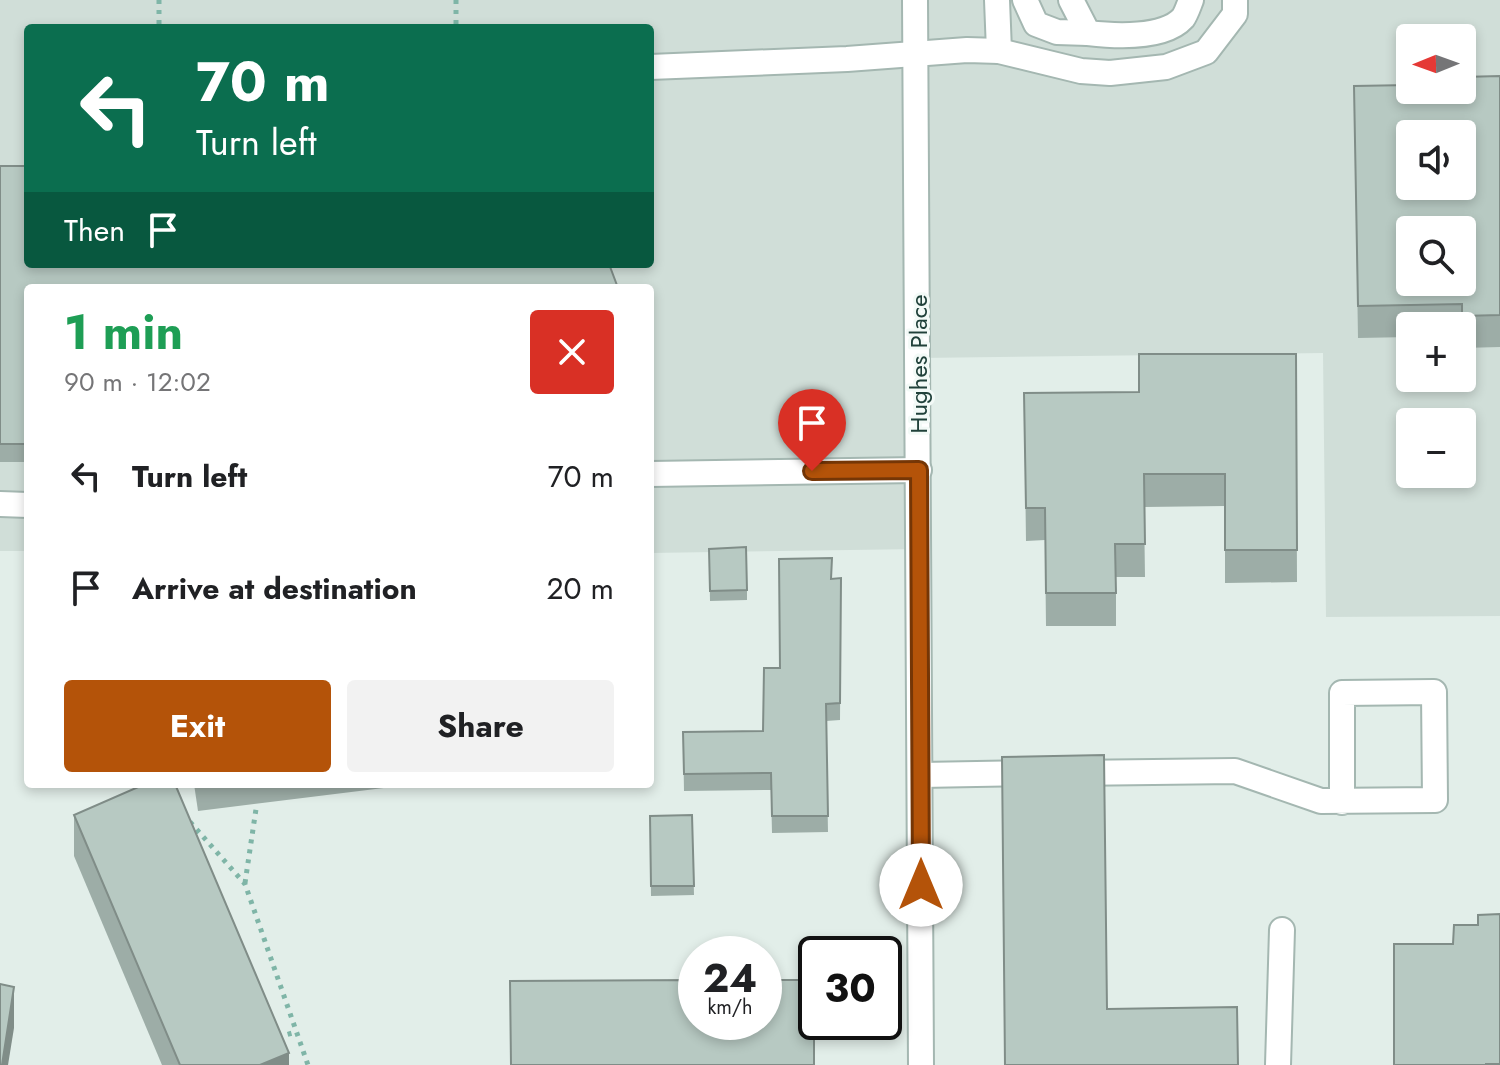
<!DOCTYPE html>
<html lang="en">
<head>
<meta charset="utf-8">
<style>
	:root { --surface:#fff; --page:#f2f2f2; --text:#202124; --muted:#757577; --accent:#b45309 }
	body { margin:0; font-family:Jost,sans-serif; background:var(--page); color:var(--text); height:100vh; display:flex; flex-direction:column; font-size:30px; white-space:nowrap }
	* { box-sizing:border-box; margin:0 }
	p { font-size:26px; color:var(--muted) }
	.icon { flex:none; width:44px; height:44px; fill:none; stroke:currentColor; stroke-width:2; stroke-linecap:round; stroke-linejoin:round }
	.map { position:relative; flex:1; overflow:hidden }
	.details { position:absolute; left:24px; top:284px; width:630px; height:504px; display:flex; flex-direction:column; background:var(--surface); border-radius:8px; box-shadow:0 4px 12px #0003 }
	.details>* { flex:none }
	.top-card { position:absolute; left:24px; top:24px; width:630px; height:244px; border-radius:8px; box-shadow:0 4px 12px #0003; background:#0b6e4f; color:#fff; overflow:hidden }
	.needle { width:52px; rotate:269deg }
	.tools { position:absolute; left:1396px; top:24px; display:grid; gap:16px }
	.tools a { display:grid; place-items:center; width:80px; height:80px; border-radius:8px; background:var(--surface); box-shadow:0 4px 12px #0003; font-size:40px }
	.speed { position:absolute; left:678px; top:936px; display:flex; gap:16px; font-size:40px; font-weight:700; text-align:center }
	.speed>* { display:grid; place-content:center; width:104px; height:104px; border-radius:50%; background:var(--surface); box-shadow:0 4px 12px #0003; line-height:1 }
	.speed small { font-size:20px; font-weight:400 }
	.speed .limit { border:4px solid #111; border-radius:12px; background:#fff; color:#111 }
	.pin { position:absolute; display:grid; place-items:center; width:68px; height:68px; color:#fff; margin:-82px -34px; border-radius:50% 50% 50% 0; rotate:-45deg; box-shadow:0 0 8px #0007 }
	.pin .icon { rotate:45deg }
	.me { position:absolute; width:88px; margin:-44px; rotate:0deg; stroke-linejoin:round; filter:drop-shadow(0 0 6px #0008) }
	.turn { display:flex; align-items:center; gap:28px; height:168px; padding:0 40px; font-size:36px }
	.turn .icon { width:104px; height:104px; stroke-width:2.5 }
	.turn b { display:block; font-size:56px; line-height:68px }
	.then { display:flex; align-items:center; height:76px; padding:0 40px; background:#0003; gap:16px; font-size:30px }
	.round { display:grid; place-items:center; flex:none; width:84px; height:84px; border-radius:8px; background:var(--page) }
	.overview { display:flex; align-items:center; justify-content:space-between; height:136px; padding:0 40px }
	h1 { font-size:48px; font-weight:700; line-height:60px; color:#1e9e55 }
	.cta { display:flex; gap:16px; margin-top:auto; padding:16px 40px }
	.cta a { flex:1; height:92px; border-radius:8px; background:var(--accent); color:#fff; font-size:32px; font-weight:700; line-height:92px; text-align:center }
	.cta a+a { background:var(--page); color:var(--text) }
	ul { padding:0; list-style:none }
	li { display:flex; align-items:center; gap:24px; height:112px; padding:0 40px }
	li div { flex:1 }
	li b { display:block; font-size:30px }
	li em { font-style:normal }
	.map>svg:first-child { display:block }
</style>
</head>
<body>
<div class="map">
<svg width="1500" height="1065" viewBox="0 0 1500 1065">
	<rect width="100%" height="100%" fill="#e2eee9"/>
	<!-- built -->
	<path fill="#d0ded8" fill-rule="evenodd" d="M 0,0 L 1500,0 L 1500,616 L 1326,617 L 1323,353 L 919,358 L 920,549 L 650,553 L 650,288 L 28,288 L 28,551 L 0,551 ZM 28,28 L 650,28 L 650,264 L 28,264 ZM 1410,38 L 1462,38 L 1462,90 L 1410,90 ZM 1410,134 L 1462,134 L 1462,186 L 1410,186 ZM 1410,230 L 1462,230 L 1462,282 L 1410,282 ZM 1410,326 L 1462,326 L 1462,378 L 1410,378 ZM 1410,422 L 1462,422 L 1462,474 L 1410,474 Z"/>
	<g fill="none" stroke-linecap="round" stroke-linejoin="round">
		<defs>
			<g id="minor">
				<polyline points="915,0 921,1065"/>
				<polyline points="997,0 999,51 1081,71 1110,73 1166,67 1206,52 1235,14 1235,0"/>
				<polyline points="1025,0 1036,24 1057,32 1088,33"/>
				<path d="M 1071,0 L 1088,33 C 1114,36 1164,39 1183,18 C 1186,14 1189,5 1191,0"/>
				<polyline points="650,67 847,59 967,50 999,51"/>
				<polyline points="650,474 919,470"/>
				<polyline points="0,504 28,505"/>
				<polyline points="1071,773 1235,771 1321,801 1435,800 1434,692 1342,693 1342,802"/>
				<polyline points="921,775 1035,773"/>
				<polyline points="1278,1065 1282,930"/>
			</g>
		</defs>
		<!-- minor casing -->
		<use href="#minor" stroke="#a4b7b1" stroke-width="28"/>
		<!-- path -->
		<g stroke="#7fb5a7" stroke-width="5" stroke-dasharray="4 6" stroke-linecap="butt">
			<polyline points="159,0 159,28"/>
			<polyline points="456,0 456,28"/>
			<polyline points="190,822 245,884 308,1065"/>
			<polyline points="245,883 256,809"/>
			<polyline points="278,1037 296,1032"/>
		</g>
		<!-- minor -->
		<use href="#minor" stroke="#fff" stroke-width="24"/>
	</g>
	<!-- wall -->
	<g fill="#9dada7">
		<polygon points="1500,76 1500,347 1462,348 1462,326 1410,326 1410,337 1358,338 1354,86 1462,90"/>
		<polygon points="0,166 28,288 28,462 0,462"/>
		<polygon points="1296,354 1297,582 1225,583 1225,506 1144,507 1145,577 1116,577 1116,626 1046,626 1045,540 1026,541 1024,393 1139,392"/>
		<polygon points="709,549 747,590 747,600 710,601"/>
		<polygon points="841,578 840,720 826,721 828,832 772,833 771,790 684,791 683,732 763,731 779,668 832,579"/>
		<polygon points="194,784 416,784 198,811"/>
		<polygon points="74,815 289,1065 162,1065 74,856"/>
		<polygon points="692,815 694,895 651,896 650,816"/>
	</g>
	<!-- shaded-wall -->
	<g fill="#808d88">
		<polygon points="14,987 14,1028 8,1065 2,1065"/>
		<polygon points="289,1053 289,1065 260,1065"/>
	</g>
	<!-- building -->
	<g fill="#b7c9c2" stroke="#808d88" stroke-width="2" fill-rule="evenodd">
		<path d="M 1500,76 L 1500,315 L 1462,316 L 1462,304 L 1358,306 L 1354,86 L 1410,85 L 1410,90 L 1462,90 L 1462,77 ZM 1410,134 L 1462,134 L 1462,186 L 1410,186 ZM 1410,230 L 1462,230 L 1462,282 L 1410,282 Z"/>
		<polygon points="0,166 28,166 28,264 609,264 618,288 28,288 28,444 0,444"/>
		<polygon points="1139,354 1296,354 1297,550 1225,550 1225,474 1144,474 1145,544 1115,544 1116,593 1046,593 1045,508 1026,508 1024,393 1139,392"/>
		<polygon points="746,547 747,590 710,591 709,549"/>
		<polygon points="832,558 831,579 841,578 840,703 826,704 828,816 772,816 771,773 684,774 683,732 763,731 764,668 780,668 779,559"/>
		<polygon points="1104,755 1107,1009 1237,1007 1238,1065 1005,1065 1002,757"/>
		<polygon points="145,784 175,784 289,1053 260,1065 180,1065 74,815"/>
		<polygon points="692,815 694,886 651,886 650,816"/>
		<polygon points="1500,914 1500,1064 1486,1064 1486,1065 1394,1065 1394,944 1453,944 1454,925 1478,925 1478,915"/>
		<polygon points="696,980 696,1022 764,1022 764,980 814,980 814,1065 511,1065 510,981"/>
		<polygon points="0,984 14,987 2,1065 0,1065"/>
	</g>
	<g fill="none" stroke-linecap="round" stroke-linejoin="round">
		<defs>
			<polyline id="route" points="812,471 919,470 921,885"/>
		</defs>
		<!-- route casing -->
		<use href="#route" stroke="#753606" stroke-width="20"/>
		<!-- route -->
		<use href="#route" stroke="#b45309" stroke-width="14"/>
	</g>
	<g text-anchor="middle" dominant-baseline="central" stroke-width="6" stroke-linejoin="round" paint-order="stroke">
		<!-- street labels -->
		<g font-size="24" fill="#20413a" stroke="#f3faf7">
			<text transform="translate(918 364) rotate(-90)">Hughes Place</text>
		</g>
	</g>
</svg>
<div class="tools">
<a><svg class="needle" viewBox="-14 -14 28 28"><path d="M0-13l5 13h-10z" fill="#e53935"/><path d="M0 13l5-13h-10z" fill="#757577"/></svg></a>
<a><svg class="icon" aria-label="sound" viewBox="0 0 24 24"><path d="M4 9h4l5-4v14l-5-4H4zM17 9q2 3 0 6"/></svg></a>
<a><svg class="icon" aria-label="search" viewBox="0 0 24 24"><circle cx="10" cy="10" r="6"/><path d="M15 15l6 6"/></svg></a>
<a>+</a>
<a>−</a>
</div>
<div class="speed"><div>24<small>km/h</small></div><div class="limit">30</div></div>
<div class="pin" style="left:812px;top:471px;background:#d93025"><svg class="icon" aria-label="arrive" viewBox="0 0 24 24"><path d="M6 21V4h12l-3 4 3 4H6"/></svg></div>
<svg class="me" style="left:921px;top:885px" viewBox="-20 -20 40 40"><circle r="19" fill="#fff"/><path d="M0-13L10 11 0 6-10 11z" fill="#b45309"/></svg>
<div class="top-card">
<div class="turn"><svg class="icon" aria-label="left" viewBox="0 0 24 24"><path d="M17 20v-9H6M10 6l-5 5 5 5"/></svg><div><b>70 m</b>Turn left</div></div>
<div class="then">Then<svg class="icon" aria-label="arrive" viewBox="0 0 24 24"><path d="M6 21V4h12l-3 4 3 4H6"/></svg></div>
</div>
<section class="details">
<div class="overview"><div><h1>1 min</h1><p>90 m · 12:02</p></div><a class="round" style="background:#d93025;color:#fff"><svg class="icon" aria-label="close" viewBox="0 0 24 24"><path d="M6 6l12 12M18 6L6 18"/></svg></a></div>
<ul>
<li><svg class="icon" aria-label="left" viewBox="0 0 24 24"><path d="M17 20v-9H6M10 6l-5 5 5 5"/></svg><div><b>Turn left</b></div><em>70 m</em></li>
<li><svg class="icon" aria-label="arrive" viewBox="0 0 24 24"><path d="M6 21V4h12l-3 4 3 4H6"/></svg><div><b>Arrive at destination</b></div><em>20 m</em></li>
</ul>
<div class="cta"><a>Exit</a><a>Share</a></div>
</section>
</div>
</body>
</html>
